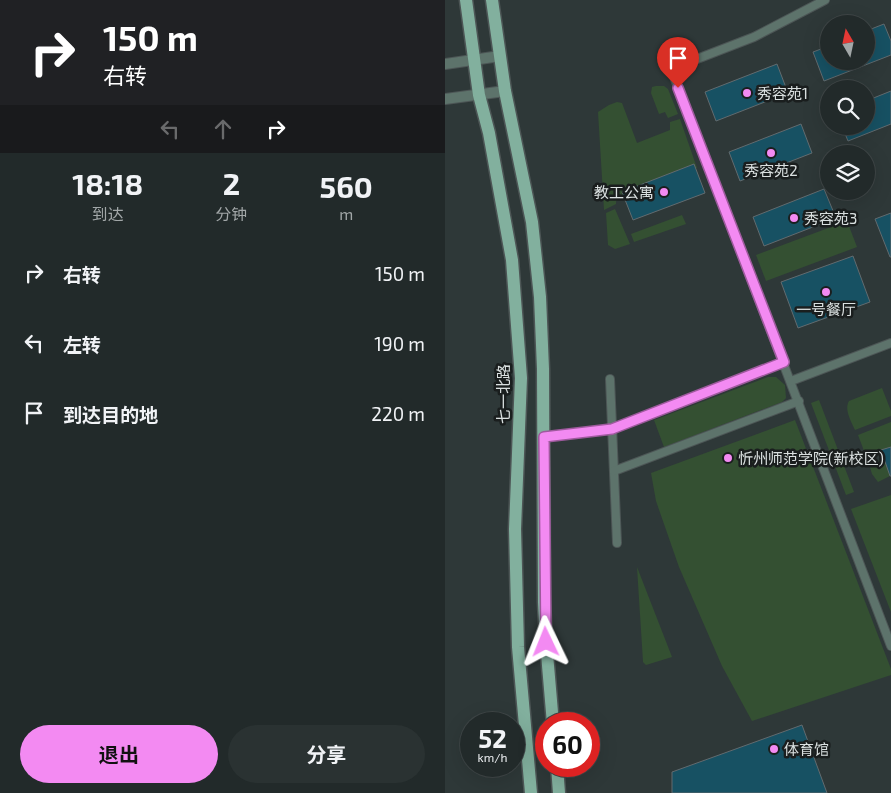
<!DOCTYPE html>
<html lang="zh">
<head>
<meta charset="utf-8">
<style>
	:root { --surface:#222a2a; --page:#2a3232; --text:#f1f3f6; --muted:#a2a7a8; --line:#3f4647; --accent:#f38af2 }
	body { margin:0; font-family:"Exo 2","Noto Sans SC",sans-serif; background:var(--page); color:var(--text); height:100vh; display:flex; flex-direction:column; font-size:19px; white-space:nowrap }
	* { box-sizing:border-box; margin:0 }
	p { font-size:16px; color:var(--muted) }
	.icon { flex:none; width:28px; height:28px; fill:none; stroke:currentColor; stroke-width:2; stroke-linecap:round; stroke-linejoin:round }
	.map { position:relative; flex:1; overflow:hidden }
	.panel { display:flex; flex-direction:column; background:var(--surface); width:445px }
	.panel>* { flex:none }
	.top-card { background:#202124; color:#fff; overflow:hidden }
	.needle { width:32px; rotate:351deg }
	.fabs { position:absolute; left:375px; top:15px; display:grid; gap:10px }
	.fabs a { display:grid; place-items:center; width:55px; height:55px; border-radius:50%; background:var(--surface); box-shadow:0 5px 20px #0002,0 0 0 1px var(--line); font-size:25px }
	.speed { position:absolute; left:15px; top:712px; display:flex; gap:10px; font-size:25px; font-weight:700; text-align:center }
	.speed>* { display:grid; place-content:center; width:65px; height:65px; border-radius:50%; background:var(--surface); box-shadow:0 5px 20px #0002,0 0 0 1px var(--line); line-height:1 }
	.speed small { font-size:12px; font-weight:400 }
	.speed .limit { border:8px solid #d22; background:#fff; color:#111 }
	.pin { position:absolute; display:grid; place-items:center; width:42px; height:42px; color:#fff; margin:-51px -21px; border-radius:50% 50% 50% 0; rotate:-45deg; box-shadow:0 0 5px #0007 }
	.pin .icon { rotate:45deg }
	.me { position:absolute; width:55px; margin:-28px; rotate:358deg; stroke-linejoin:round; filter:drop-shadow(0 0 4px #0008) }
	.turn { display:flex; align-items:center; gap:18px; height:105px; padding:0 20px; font-size:22px }
	.turn .icon { width:65px; height:65px; stroke-width:2.5 }
	.turn b { display:block; font-size:35px; line-height:42px }
	.lanes { display:flex; align-items:center; height:48px; padding:0 20px; background:#0003; justify-content:center; gap:25px; direction:ltr }
	.lanes .off { opacity:.35 }
	.eta { display:flex; justify-content:space-evenly; align-items:center; height:85px; text-align:center }
	.eta b { font-size:30px; font-weight:700; line-height:35px }
	.primary-button { display:flex; gap:10px; margin-top:auto; padding:10px 20px }
	.primary-button a { flex:1; height:58px; border-radius:30px; background:var(--accent); color:#111; font-size:20px; font-weight:700; line-height:58px; text-align:center }
	.primary-button a+a { background:var(--page); color:var(--text) }
	ul { padding:0; list-style:none }
	li { display:flex; align-items:center; gap:15px; height:70px; padding:0 20px }
	li div { flex:1 }
	li b { display:block; font-size:19px }
	li em { font-style:normal }
	main { display:flex; flex:1; min-height:0 }
	.map>svg:first-child { display:block }
</style>
</head>
<body>
<main>
<section class="panel">
<div class="top-card">
<div class="turn"><svg class="icon" aria-label="right" viewBox="0 0 24 24"><path d="M7 20v-9h11M14 6l5 5-5 5"/></svg><div><b>150 m</b>右转</div></div>
<div class="lanes"><svg class="icon off" aria-label="left" viewBox="0 0 24 24"><path d="M17 20v-9H6M10 6l-5 5 5 5"/></svg><svg class="icon off" aria-label="ahead" viewBox="0 0 24 24"><path d="M12 20V5M6 11l6-6 6 6"/></svg><svg class="icon" aria-label="right" viewBox="0 0 24 24"><path d="M7 20v-9h11M14 6l5 5-5 5"/></svg></div>
</div>
<div class="eta">
<div><b>18:18</b><p>到达</p></div>
<div><b>2</b><p>分钟</p></div>
<div><b>560</b><p>m</p></div>
</div>
<ul>
<li><svg class="icon" aria-label="right" viewBox="0 0 24 24"><path d="M7 20v-9h11M14 6l5 5-5 5"/></svg><div><b>右转</b></div><em>150 m</em></li>
<li><svg class="icon" aria-label="left" viewBox="0 0 24 24"><path d="M17 20v-9H6M10 6l-5 5 5 5"/></svg><div><b>左转</b></div><em>190 m</em></li>
<li><svg class="icon" aria-label="arrive" viewBox="0 0 24 24"><path d="M6 21V4h12l-3 4 3 4H6"/></svg><div><b>到达目的地</b></div><em>220 m</em></li>
</ul>
<div class="primary-button"><a>退出</a><a>分享</a></div>
</section>
<div class="map">
<svg width="446" height="793" viewBox="0 0 446 793">
	<rect width="100%" height="100%" fill="#2e3838"/>
	<!-- green -->
	<g fill="#345032">
		<polygon points="211,86 219,86 223,89 233,114 223,118 220,112 214,114 206,93 207,87"/>
		<polygon points="172,102 177,103 192,143 225,130 225,122 235,119 252,168 250,168 249,164 178,192 179,197 171,201 171,204 159,210 153,112 164,105"/>
		<polygon points="170,209 185,244 170,249 163,245 161,213"/>
		<polygon points="237,215 241,224 189,242 186,234"/>
		<polygon points="402,221 412,247 321,281 311,255"/>
		<polygon points="323,377 331,377 340,385 341,398 337,402 219,447 209,420"/>
		<path d="M 437,388 L 446,411 L 446,416 L 410,430 C 406,421 399,409 404,401 Z"/>
		<polygon points="374,400 409,492 401,495 366,403"/>
		<polygon points="350,420 446,669 446,675 307,721 277,666 234,567 211,501 206,473"/>
		<polygon points="446,422 446,447 421,456 413,435"/>
		<polygon points="439,459 445,476 433,482 427,474 424,464"/>
		<polygon points="446,495 446,612 406,509"/>
		<polygon points="192,567 227,657 201,665 198,662"/>
	</g>
	<!-- building -->
	<g fill="#175163" stroke="#626b6f">
		<polygon points="439,24 446,41 446,55 379,81 368,52 384,46 384,61 421,61 421,31"/>
		<polygon points="332,64 343,93 271,121 260,92"/>
		<polygon points="446,91 446,124 403,141 397,126 421,126 421,101"/>
		<polygon points="356,124 367,153 295,181 284,152"/>
		<polygon points="249,164 260,193 188,220 177,192"/>
		<polygon points="379,189 391,218 319,246 308,217"/>
		<polygon points="446,213 446,257 445,257 430,219"/>
		<polygon points="408,256 425,302 353,328 336,282"/>
		<polygon points="446,447 446,476 445,476 436,450"/>
		<polygon points="357,725 382,793 227,793 227,772"/>
	</g>
	<g fill="none" stroke-linecap="round" stroke-linejoin="round">
		<defs>
			<g id="minor">
				<polyline points="380,0 309,37 226,69 446,646"/>
				<polyline points="165,379 172,543"/>
				<polyline points="346,381 446,343"/>
				<polyline points="99,437 167,429 339,362"/>
				<polyline points="169,471 354,401"/>
			</g>
			<g id="tertiary">
				<polyline points="0,64 55,56"/>
				<polyline points="0,99 60,91"/>
			</g>
			<g id="primary">
				<polyline points="21,0 34,95 44,133 67,260 76,378 70,529 73,647 86,793"/>
				<polyline points="47,0 60,91 87,222 95,297 98,369 99,602 101,642 108,724"/>
				<polyline points="112,766 114,793"/>
			</g>
		</defs>
		<!-- minor casing -->
		<use href="#minor" stroke="#4d5656" stroke-width="10"/>
		<!-- tertiary casing -->
		<use href="#tertiary" stroke="#4d5656" stroke-width="12"/>
		<!-- primary casing -->
		<use href="#primary" stroke="#4d5656" stroke-width="15"/>
		<!-- minor -->
		<use href="#minor" stroke="#5d736b" stroke-width="8"/>
		<!-- tertiary -->
		<use href="#tertiary" stroke="#5d736b" stroke-width="10"/>
		<!-- primary -->
		<use href="#primary" stroke="#82b09e" stroke-width="12"/>
	</g>
	<g fill="none" stroke-linecap="round" stroke-linejoin="round">
		<defs>
			<polyline id="route" points="101,642 99,437 167,429 339,362 233,88"/>
		</defs>
		<!-- route casing -->
		<use href="#route" stroke="#9e5a9d" stroke-width="12"/>
		<!-- route -->
		<use href="#route" stroke="#f38af2" stroke-width="9"/>
	</g>
	<!-- markers -->
	<g fill="#f38af2" stroke="#1a1e1e" stroke-width="2">
		<circle cx="302" cy="93" r="5"/>
		<circle cx="326" cy="153" r="5"/>
		<circle cx="219" cy="192" r="5"/>
		<circle cx="349" cy="218" r="5"/>
		<circle cx="381" cy="292" r="5"/>
		<circle cx="283" cy="458" r="5"/>
		<circle cx="329" cy="749" r="5"/>
	</g>
	<g text-anchor="middle" dominant-baseline="central" stroke-width="5" stroke-linejoin="round" paint-order="stroke">
		<!-- poi labels -->
		<g font-size="15" fill="#dae0e0" stroke="#1a1e1e" text-anchor="start">
			<text x="312" y="93">秀容苑1</text>
			<text x="326" y="170" text-anchor="middle">秀容苑2</text>
			<text x="209" y="192" text-anchor="end">教工公寓</text>
			<text x="359" y="218">秀容苑3</text>
			<text x="381" y="309" text-anchor="middle">一号餐厅</text>
			<text x="293" y="458">忻州师范学院(新校区)</text>
			<text x="339" y="749">体育馆</text>
		</g>
		<!-- street labels -->
		<g font-size="15" fill="#dae0e0" stroke="#1a1e1e">
			<text transform="translate(58 394) rotate(-90)">七一北路</text>
		</g>
	</g>
</svg>
<div class="fabs">
<a><svg class="needle" viewBox="-14 -14 28 28"><path d="M0-13l5 13h-10z" fill="#e53935"/><path d="M0 13l5-13h-10z" fill="#a2a7a8"/></svg></a>
<a><svg class="icon" aria-label="search" viewBox="0 0 24 24"><circle cx="10" cy="10" r="6"/><path d="M15 15l6 6"/></svg></a>
<a><svg class="icon" aria-label="layers" viewBox="0 0 24 24"><path d="M12 4l9 5-9 5-9-5zM3 14l9 5 9-5"/></svg></a>
</div>
<div class="speed"><div>52<small>km/h</small></div><div class="limit">60</div></div>
<div class="pin" style="left:233px;top:88px;background:#d93025"><svg class="icon" aria-label="arrive" viewBox="0 0 24 24"><path d="M6 21V4h12l-3 4 3 4H6"/></svg></div>
<svg class="me" style="left:101px;top:642px" viewBox="-20 -20 40 40"><path d="M0-17L14 15 0 8-14 15z" fill="#f38af2" stroke="#fff" stroke-width="4"/></svg>
</div>
</main>
</body>
</html>
